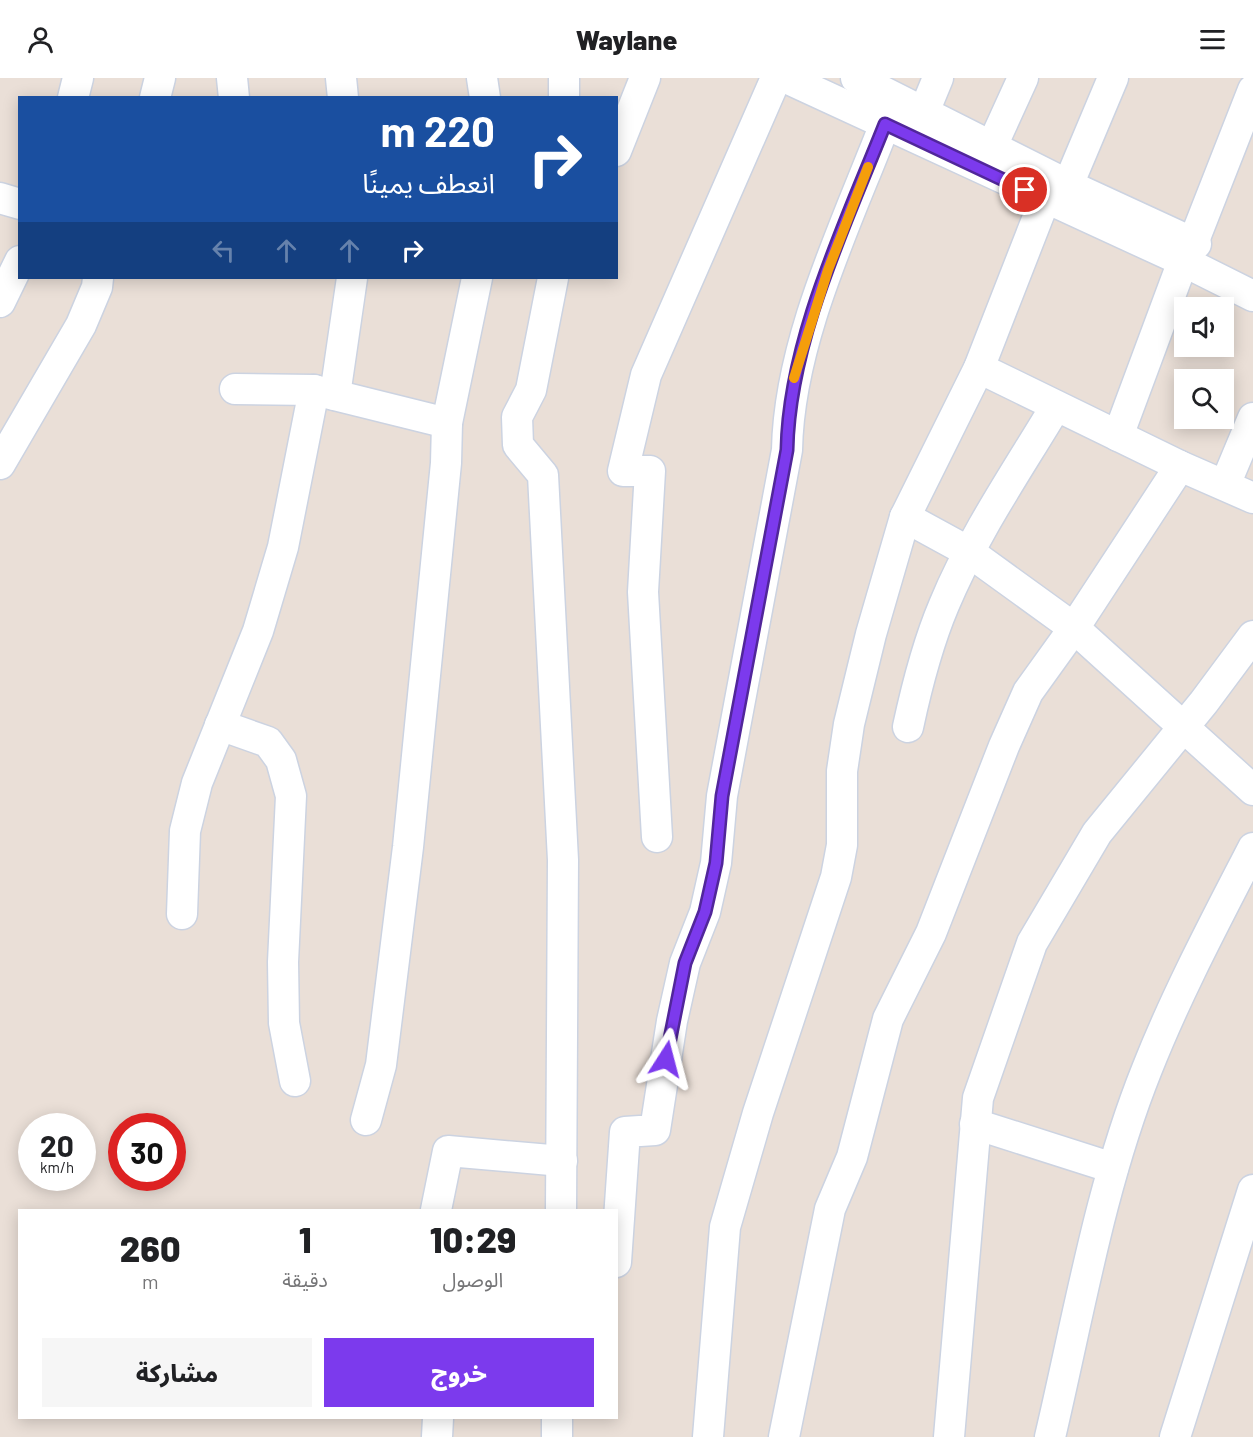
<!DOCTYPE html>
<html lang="ar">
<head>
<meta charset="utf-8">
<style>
	:root { --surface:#fff; --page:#f6f6f6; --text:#202124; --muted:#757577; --accent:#7c3aed }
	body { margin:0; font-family:Barlow,"Noto Sans Arabic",sans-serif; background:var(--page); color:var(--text); direction:rtl; height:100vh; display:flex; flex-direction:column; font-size:22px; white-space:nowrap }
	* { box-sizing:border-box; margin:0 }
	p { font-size:20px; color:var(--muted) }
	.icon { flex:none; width:33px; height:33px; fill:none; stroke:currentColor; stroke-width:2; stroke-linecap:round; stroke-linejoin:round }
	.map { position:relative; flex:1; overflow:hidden; direction:ltr }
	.details { position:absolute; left:18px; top:1131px; width:600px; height:210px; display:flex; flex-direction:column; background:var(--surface); border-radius:0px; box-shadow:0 3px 15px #0003; direction:rtl }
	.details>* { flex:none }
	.hud { position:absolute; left:18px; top:18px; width:600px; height:183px; border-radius:0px; box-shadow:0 3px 15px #0003; direction:rtl; background:#1a4fa0; color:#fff; overflow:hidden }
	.controls { position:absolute; left:1174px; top:219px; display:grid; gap:12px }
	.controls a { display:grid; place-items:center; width:60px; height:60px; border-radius:0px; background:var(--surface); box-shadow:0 3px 15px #0003; font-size:30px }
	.speed { position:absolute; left:18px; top:1035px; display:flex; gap:12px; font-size:30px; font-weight:700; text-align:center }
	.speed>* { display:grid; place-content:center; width:78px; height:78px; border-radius:50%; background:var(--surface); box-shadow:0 3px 15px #0003; line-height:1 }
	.speed small { font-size:15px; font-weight:400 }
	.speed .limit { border:9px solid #d22; background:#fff; color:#111 }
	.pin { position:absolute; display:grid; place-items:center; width:51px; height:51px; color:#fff; margin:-26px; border:3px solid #fff; border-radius:50%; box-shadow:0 2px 6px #0007 }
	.me { position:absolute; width:66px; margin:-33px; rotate:9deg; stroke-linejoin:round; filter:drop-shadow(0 0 4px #0008) }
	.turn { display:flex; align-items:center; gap:21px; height:126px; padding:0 24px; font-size:27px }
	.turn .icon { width:78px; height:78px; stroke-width:2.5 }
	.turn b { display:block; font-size:42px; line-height:51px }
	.lanes { display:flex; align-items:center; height:57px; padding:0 24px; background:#0003; justify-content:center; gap:30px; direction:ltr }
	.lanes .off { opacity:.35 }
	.eta { display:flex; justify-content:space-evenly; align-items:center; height:102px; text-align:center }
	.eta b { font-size:36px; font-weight:800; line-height:42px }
	.action { display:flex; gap:12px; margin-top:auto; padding:12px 24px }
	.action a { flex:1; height:69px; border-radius:0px; background:var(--accent); color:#fff; font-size:24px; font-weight:800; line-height:69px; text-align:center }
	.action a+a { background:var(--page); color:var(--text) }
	header { display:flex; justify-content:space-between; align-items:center; height:78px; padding:0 24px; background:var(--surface); font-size:27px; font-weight:800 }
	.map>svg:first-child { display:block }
</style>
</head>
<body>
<header><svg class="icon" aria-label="menu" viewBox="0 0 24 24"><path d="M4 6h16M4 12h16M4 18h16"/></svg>Waylane<svg class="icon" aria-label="person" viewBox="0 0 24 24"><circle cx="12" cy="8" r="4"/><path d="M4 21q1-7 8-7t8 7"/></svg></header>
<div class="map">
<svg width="1253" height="1359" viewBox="0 0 1253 1359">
	<rect width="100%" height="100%" fill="#eadfd7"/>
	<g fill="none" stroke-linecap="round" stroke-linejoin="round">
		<defs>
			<g id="minor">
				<polyline points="232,0 234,20"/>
				<polyline points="341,0 343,20"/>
				<polyline points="482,0 485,20"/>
				<polyline points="786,0 1183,183 1253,218"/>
				<polyline points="856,0 1068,107 1196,166"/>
				<polyline points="73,20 78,0"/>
				<polyline points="155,20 160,0"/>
				<polyline points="564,20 564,0"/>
				<polyline points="924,34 938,0"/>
				<polyline points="992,68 1023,0"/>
				<polyline points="616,73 645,0"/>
				<polyline points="1068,107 1113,0"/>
				<polyline points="0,120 20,126"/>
				<polyline points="1193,165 1253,12"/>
				<polyline points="553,200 531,312 517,339 518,367 543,397 563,782 561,1132"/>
				<polyline points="0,224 20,183"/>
				<polyline points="979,290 1180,388 1253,420"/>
				<polyline points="235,311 314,312 447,345"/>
				<polyline points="335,317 352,200"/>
				<polyline points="1118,358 1183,183"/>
				<polyline points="0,386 81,247 97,209 98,200"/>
				<polyline points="1225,407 1253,340"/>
				<polyline points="905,439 969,474 1074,550 1253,712"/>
				<polyline points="220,647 268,664 281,682 291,718 283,884 284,945 295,1003"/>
				<path d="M 908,649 C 917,607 927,567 944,527 C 973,457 1017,393 1056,328"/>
				<polyline points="657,759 643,514 650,393 623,393 646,297 776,0"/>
				<polyline points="182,836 185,753 197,705 258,553 283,469 314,312"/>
				<polyline points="366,1042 381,987 408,769 446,385 447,345 477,200"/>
				<polyline points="975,1046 1113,1090"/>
				<polyline points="436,1132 448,1073 562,1083"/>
				<path d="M 616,1184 L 625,1054 L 655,1052 L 672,943 L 685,885 L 705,834 L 716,785 L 722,718 L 787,372 C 789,263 846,147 885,46"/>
				<polyline points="437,1359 438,1340"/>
				<polyline points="557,1359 557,1340"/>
				<polyline points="708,1359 725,1149 758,1035 836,799 842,767 842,693 849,646 871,556 905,439 979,290 1045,121"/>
				<polyline points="784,1359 830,1131 852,1079 888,941 931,855 1004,668 1028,614 1074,550 1180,388"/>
				<polyline points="949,1359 978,1020 1032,865 1097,755 1204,624 1253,558"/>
				<path d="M 1050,1359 C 1079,1236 1100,1108 1147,991 C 1177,915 1216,842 1253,770"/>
				<polyline points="1175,1359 1253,1112"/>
			</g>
		</defs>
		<!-- minor casing -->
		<use href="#minor" stroke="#ccd3e1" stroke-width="33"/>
		<!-- minor -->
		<use href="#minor" stroke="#fff" stroke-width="30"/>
	</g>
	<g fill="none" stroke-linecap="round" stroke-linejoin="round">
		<defs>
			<path id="route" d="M 666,981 L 685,885 L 705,834 L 716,785 L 722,718 L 787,372 C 789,263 845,147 885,46 L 1025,112"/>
		</defs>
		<!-- route casing -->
		<use href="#route" stroke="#51269a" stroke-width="15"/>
		<!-- route -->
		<use href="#route" stroke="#7c3aed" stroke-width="10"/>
		<!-- slow -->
		<polyline stroke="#f59e0b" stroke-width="10" points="794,300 828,192 868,89"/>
	</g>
</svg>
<div class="controls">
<a><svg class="icon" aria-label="sound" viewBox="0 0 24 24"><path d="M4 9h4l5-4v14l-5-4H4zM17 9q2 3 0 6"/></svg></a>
<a><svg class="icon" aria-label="search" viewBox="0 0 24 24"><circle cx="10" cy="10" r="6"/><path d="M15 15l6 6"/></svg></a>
</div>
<div class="speed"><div>20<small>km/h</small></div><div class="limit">30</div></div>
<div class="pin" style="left:1025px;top:112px;background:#d93025"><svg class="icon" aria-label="arrive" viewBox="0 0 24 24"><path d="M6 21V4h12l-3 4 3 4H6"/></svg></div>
<svg class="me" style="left:666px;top:981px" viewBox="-20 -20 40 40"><path d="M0-17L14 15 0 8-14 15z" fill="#7c3aed" stroke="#fff" stroke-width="4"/></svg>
<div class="hud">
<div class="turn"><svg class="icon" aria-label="right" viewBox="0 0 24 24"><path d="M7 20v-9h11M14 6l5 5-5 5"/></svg><div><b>220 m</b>انعطف يمينًا</div></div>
<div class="lanes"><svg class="icon off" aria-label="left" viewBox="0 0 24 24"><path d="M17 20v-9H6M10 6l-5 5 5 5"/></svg><svg class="icon off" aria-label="ahead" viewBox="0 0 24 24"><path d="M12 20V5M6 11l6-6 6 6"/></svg><svg class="icon off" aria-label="ahead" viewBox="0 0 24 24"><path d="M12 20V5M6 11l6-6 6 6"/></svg><svg class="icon" aria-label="right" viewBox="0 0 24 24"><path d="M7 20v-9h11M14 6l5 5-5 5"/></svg></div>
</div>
<section class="details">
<div class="eta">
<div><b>10:29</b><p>الوصول</p></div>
<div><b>1</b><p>دقيقة</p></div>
<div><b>260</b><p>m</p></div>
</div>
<div class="action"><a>خروج</a><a>مشاركة</a></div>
</section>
</div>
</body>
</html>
